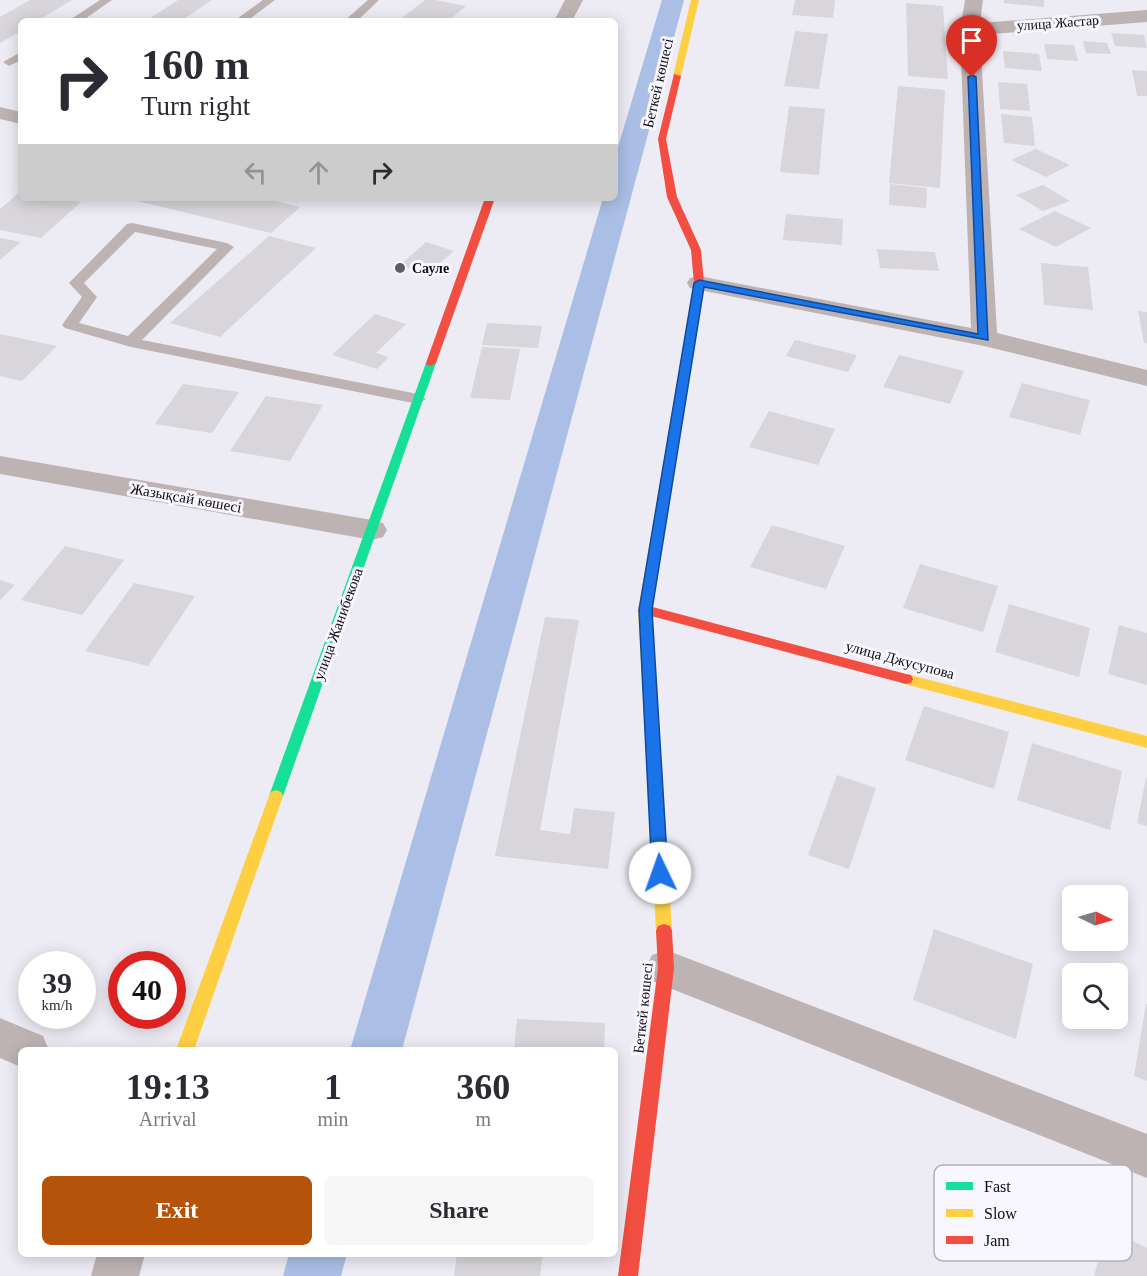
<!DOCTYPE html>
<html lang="en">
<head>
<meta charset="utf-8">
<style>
	:root { --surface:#fff; --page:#f7f7f7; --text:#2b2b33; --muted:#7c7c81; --accent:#b45309 }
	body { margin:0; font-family:Georgia,serif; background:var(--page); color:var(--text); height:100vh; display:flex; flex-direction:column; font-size:22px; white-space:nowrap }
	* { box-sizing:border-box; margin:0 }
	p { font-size:20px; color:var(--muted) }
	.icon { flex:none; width:33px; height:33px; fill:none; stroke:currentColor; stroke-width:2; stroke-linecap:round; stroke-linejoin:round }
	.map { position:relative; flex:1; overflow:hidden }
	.panel { position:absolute; left:18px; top:1047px; width:600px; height:210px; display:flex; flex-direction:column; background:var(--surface); border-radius:9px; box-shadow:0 3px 15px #0003 }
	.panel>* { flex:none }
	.banner { position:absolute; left:18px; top:18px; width:600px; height:183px; border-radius:9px; box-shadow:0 3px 15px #0003; background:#fff; color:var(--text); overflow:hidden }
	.needle { width:39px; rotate:95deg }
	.buttons { position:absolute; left:1062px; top:885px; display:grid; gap:12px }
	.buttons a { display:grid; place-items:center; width:66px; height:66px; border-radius:9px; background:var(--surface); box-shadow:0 3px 15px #0003; font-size:30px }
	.speed { position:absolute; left:18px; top:951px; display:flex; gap:12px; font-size:30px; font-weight:700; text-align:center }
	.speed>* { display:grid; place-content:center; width:78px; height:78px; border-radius:50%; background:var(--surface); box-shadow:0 3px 15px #0003; line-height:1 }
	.speed small { font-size:15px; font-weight:400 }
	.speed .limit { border:9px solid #d22; background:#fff; color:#111 }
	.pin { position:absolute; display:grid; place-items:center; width:51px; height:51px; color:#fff; margin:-62px -26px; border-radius:50% 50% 50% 0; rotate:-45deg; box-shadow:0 0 6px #0007 }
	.pin .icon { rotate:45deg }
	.me { position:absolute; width:66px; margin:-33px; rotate:357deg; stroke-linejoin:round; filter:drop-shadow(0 0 4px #0008) }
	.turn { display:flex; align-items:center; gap:21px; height:126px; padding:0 24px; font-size:27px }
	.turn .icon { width:78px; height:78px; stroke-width:2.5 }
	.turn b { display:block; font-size:42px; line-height:51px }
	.lanes { display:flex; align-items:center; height:57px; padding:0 24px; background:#0003; justify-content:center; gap:30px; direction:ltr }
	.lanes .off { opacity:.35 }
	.eta { display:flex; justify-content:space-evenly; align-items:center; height:102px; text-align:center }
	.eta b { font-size:36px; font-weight:700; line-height:42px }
	.button { display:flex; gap:12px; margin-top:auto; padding:12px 24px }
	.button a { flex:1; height:69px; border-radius:9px; background:var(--accent); color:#fff; font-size:24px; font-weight:700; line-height:69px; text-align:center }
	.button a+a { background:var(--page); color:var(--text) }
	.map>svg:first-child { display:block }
</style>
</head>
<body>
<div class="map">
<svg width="1147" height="1276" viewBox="0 0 1147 1276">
	<rect width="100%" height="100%" fill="#edecf4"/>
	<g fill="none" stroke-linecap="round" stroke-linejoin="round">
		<!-- canal -->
		<g fill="#abbee5" fill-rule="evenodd">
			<polygon points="662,0 684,0 402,1050 350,1050 603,198 615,198 615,157"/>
			<polygon points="289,1254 347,1254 341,1276 283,1276"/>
		</g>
	</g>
	<!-- building -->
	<g fill="#d8d5db">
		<polygon points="30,0 72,0 37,21 21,21 21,31 0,43 0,17"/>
		<polygon points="178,0 212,0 181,21 146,21"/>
		<polygon points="425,0 435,0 466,6 448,21 398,21"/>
		<polygon points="795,0 835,0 833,18 792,15"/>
		<polygon points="1004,0 1044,0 1044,7 1004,3"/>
		<polygon points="906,3 943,6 948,79 908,76"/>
		<polygon points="795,31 828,34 819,89 784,86"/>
		<polygon points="1111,33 1144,35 1147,48 1115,46"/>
		<polygon points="1083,41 1107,43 1111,54 1086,53"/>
		<polygon points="1044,44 1074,45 1078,61 1047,59"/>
		<polygon points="1003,51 1039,54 1042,71 1005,68"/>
		<polygon points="1132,70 1147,71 1147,96 1137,96"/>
		<polygon points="998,82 1027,84 1030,111 1000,109"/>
		<polygon points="898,86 945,90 940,188 889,183"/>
		<polygon points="789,106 825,109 819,175 780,172"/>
		<polygon points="1001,114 1032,117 1035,146 1004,143"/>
		<polygon points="1036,149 1070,165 1046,177 1011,160"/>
		<polygon points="890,184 927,188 926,208 889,205"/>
		<polygon points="1043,185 1070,201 1043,211 1016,195"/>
		<polygon points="21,191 21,198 58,198 81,202 41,238 0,230 0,209"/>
		<polygon points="136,198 262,198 300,207 271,233 133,200"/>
		<polygon points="1055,211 1091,228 1056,247 1019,229"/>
		<polygon points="786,214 843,219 842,245 783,240"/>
		<polygon points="269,236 316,248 220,337 170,323"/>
		<polygon points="0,238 21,242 0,260"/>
		<polygon points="426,242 454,251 427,274 400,265"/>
		<polygon points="877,249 935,252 939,271 880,268"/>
		<polygon points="1041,263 1088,267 1093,310 1044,305"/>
		<polygon points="1138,311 1147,312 1147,343 1144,343"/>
		<polygon points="375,314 406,324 376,353 389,357 377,369 332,355"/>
		<polygon points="487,323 542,326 538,348 482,345"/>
		<polygon points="0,334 57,346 22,381 0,376"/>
		<polygon points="795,340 857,355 848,372 786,356"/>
		<polygon points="482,347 520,349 510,400 470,398"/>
		<polygon points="899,355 964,371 950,404 883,387"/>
		<polygon points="1022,383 1090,400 1080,435 1009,417"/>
		<polygon points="183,384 239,392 212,433 155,424"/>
		<polygon points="266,396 323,405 290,461 230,451"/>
		<polygon points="769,411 835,429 818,465 749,447"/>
		<polygon points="772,525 845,546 826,589 750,567"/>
		<polygon points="65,546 124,560 82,615 21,600"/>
		<polygon points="920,564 998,586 983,632 903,608"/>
		<polygon points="0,580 15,585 0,600"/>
		<polygon points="134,583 195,596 148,666 85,651"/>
		<polygon points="1009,604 1090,628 1079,677 995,652"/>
		<polygon points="545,617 579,620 540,830 570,834 574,808 615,812 608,869 495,856"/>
		<polygon points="1119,625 1147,633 1147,685 1108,674"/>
		<polygon points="924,706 1009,732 994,789 905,760"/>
		<polygon points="1032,743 1122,771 1110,830 1017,800"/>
		<polygon points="837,775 876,788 849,869 808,855"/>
		<polygon points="1146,778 1147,778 1147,826 1137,823"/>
		<polygon points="934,929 1033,964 1016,1039 913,1000"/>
		<polygon points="1146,1004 1147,1004 1147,1081 1134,1076"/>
		<polygon points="517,1019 605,1023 604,1050 514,1050"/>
		<polygon points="1107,1229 1147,1248 1147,1276 1094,1276"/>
		<polygon points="457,1254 543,1254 540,1276 454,1276"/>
	</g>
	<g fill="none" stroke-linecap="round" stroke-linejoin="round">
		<!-- lane -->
		<g fill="#bdb3b3" fill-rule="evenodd">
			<polygon points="100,0 112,0 82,21 68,21"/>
			<polygon points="263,0 275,0 247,21 234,21"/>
			<polygon points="368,0 379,0 357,21 344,21"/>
			<polygon points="21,52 21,60 9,66 3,62"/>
			<path d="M 132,223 L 227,243 L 234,247 L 142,340 L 418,394 L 426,399 L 418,404 L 131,347 L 65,328 L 62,325 L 82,297 L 69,283 L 127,224 ZM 135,232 L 217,249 L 128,336 L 79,323 L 97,297 L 84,283 Z"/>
		</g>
		<!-- street -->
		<g fill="#bdb3b3" fill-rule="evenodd">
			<polygon points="565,0 583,0 572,21 554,21"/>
			<polygon points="965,0 983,0 980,23 1147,10 1147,22 980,35 997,333 1147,370 1147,386 984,346 699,290 690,288 687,283 690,278 699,276 971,328 960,30"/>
			<polygon points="0,107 21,112 21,124 0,119"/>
			<polygon points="0,456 372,520 383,523 387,530 383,537 372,540 0,474"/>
			<polygon points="666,950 1147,1134 1147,1178 652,981 646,968 652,955"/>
			<polygon points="0,1018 43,1036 49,1050 21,1050 21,1067 0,1058"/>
			<polygon points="97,1254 145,1254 139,1276 91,1276"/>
		</g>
		<!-- fast -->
		<polygon fill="#16e098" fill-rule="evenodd" points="431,360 436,363 283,796 281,800 276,802 271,800 269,796 426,363"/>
		<!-- slow -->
		<g fill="#ffcf43" fill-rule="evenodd">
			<polygon points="691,0 699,0 681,76 677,78 673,76"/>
			<polygon points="661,510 667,514 652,610 672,931 670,936 664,938 658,936 656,931 638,610 655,514"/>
			<polygon points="906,674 1147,736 1147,748 901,683 899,679 901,675"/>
			<polygon points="276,790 281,792 283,796 194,1050 176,1050 269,796 271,792"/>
		</g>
		<!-- jam -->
		<g fill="#f24e42" fill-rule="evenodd">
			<polygon points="674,74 681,76 666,139 677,197 701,250 704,283 667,514 661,518 655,514 694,283 691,250 667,197 658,139"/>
			<polygon points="485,198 495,198 436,363 431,366 427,365 426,363"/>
			<polygon points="645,605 906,674 911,675 913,679 911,683 906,684 640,613 638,610"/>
			<polygon points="664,924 670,926 672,931 674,968 638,1276 618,1276 658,968 656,931 658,926"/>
		</g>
	</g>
	<!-- route -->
	<polygon fill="#1a73e8" stroke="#114b97" stroke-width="1.5" points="972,75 976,77 988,340 704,287 652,610 668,873 666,877 660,879 655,877 652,873 639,610 694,283 699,280 978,334 968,77"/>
	<!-- markers -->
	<circle fill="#5d5c61" stroke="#f8f6ff" stroke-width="2" cx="400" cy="268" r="6"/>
	<g text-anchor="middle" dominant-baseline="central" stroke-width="6" stroke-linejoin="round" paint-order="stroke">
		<!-- far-street labels -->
		<g font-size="14" fill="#0f0e12" stroke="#f8f6ff">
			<text transform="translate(1058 23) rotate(-4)">улица Жастар</text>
		</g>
		<!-- far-poi labels -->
		<g font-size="14" font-weight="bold" fill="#0f0e12" stroke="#f8f6ff" text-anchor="start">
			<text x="412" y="268">Сауле</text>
		</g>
		<!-- street labels -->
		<g font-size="15" fill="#0f0e12" stroke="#f8f6ff">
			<text transform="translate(658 83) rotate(-77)">Беткей көшесі</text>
			<text transform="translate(186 498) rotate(10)">Жазықсай көшесі</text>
			<text transform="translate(338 624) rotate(-70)">улица Жанибекова</text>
			<text transform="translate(900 660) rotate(15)">улица Джусупова</text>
			<text transform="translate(643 1008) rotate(-84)">Беткей көшесі</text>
		</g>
	</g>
	<!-- legend -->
	<rect x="934" y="1165" width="198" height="96" rx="9" fill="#f8f6ff" stroke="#b2b0b8" stroke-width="1.5"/>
	<rect x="946" y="1182" width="27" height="8" fill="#16e098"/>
	<rect x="946" y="1209" width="27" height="8" fill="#ffcf43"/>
	<rect x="946" y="1236" width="27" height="8" fill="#f24e42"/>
	<g font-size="16" fill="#0f0e12">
		<text x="984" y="1192">Fast</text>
		<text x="984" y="1219">Slow</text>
		<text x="984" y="1246">Jam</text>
	</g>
</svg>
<div class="buttons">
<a><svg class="needle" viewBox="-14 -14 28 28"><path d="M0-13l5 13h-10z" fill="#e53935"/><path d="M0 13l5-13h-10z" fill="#7c7c81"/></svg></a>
<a><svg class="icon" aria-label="search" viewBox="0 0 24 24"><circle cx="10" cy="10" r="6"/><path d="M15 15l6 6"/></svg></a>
</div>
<div class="speed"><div>39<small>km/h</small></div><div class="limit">40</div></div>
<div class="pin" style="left:972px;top:77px;background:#d93025"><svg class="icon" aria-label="arrive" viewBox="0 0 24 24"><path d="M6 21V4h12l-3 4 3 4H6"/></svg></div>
<svg class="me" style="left:660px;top:873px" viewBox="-20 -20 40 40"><circle r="19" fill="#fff"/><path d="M0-13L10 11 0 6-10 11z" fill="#1a73e8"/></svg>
<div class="banner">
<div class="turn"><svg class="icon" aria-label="right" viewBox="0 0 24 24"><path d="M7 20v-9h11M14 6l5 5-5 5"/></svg><div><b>160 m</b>Turn right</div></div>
<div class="lanes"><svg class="icon off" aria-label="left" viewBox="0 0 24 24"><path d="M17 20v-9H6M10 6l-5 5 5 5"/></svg><svg class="icon off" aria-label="ahead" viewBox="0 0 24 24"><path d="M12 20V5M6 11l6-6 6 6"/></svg><svg class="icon" aria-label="right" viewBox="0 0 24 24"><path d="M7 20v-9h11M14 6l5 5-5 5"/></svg></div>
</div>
<section class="panel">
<div class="eta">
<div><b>19:13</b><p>Arrival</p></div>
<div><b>1</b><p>min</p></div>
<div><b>360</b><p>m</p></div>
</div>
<div class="button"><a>Exit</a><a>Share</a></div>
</section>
</div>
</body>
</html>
